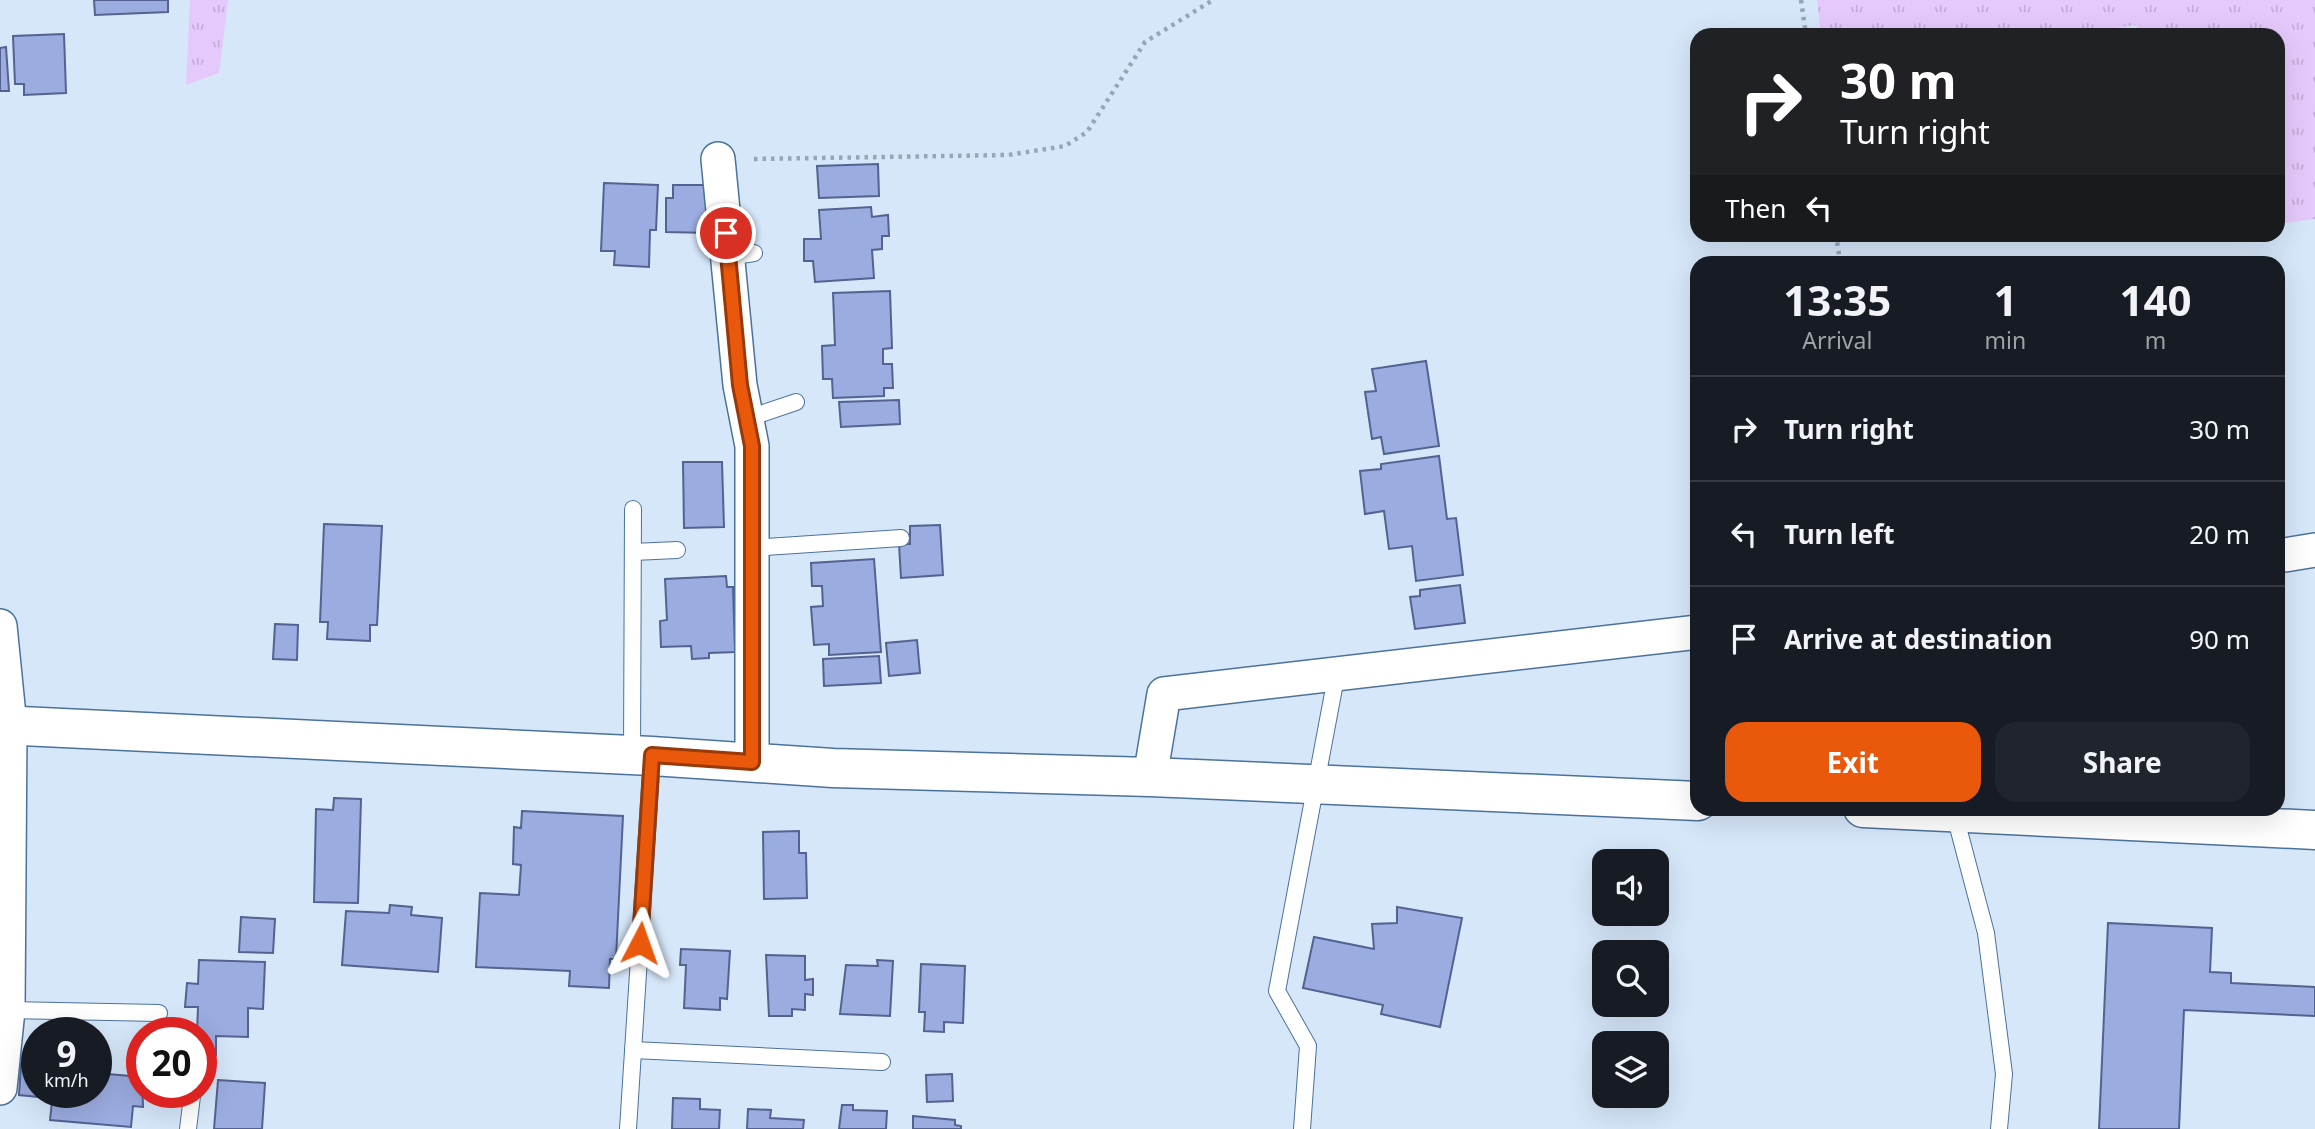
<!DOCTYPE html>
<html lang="en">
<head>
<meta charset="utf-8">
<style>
	:root { --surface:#171b24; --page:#20242c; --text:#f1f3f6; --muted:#9ea1a6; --line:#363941; --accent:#ea580c }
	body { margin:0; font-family:"Noto Sans",sans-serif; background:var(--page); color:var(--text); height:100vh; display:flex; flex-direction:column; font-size:26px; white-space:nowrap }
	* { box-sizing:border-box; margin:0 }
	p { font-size:23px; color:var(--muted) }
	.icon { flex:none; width:38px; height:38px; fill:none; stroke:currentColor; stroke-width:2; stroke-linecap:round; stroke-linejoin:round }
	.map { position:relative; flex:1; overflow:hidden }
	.side { position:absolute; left:1690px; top:256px; width:595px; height:560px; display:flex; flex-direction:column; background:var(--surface); border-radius:21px; box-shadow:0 7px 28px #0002 }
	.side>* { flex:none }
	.banner { position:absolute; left:1690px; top:28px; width:595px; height:214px; border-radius:21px; box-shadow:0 7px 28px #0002; background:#202124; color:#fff; overflow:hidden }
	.controls { position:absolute; left:1592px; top:849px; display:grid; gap:14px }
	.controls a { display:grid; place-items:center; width:77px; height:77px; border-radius:14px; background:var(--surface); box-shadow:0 7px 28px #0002; font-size:35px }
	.speed { position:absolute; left:21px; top:1017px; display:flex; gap:14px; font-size:35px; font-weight:700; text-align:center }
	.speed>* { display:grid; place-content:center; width:91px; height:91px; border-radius:50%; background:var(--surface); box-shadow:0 7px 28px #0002; line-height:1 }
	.speed small { font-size:18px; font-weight:400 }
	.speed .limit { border:10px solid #d22; background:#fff; color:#111 }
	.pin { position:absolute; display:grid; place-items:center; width:60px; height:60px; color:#fff; margin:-30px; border:4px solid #fff; border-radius:50%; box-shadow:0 2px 7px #0007 }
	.me { position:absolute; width:77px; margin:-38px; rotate:4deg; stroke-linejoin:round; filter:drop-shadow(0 0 5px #0008) }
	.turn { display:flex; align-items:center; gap:24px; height:147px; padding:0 35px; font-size:32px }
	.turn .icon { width:91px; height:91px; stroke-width:2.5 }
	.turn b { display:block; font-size:49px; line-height:60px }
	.then { display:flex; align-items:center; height:66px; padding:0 35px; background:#0003; gap:14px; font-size:26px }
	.eta { display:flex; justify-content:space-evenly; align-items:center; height:119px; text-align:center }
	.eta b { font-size:42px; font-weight:700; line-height:49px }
	.action { display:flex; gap:14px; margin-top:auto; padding:14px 35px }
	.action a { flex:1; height:80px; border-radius:21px; background:var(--accent); color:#fff; font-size:28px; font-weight:700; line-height:80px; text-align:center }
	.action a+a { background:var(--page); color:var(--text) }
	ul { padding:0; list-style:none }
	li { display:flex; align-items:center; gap:21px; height:105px; padding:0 35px; border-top:2px solid var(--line) }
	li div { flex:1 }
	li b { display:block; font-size:26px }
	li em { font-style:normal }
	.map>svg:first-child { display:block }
</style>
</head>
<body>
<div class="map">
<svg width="2315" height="1129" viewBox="0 0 2315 1129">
	<defs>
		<pattern id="grass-tufts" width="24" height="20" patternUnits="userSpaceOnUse" patternTransform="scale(1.75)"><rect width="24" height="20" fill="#e6c9fc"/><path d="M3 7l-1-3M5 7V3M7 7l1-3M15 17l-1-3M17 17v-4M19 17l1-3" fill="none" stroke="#c4acd8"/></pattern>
	</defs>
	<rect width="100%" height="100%" fill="#d6e7fa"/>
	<!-- grass -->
	<g fill="url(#grass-tufts)">
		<polygon points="190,0 228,0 219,73 186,85"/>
		<polygon points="1817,0 2315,0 2315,219 2279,224 2278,35 2139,35 2137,25 2062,35 1821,35"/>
	</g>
	<!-- building -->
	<g fill="#9bace0" stroke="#536291" stroke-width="2">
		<polygon points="94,0 168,0 168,12 95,15"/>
		<polygon points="64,34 66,93 24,95 24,84 15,84 13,36"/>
		<polygon points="6,47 9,91 0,91 0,48"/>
		<polygon points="878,164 879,196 819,198 817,166"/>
		<polygon points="604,183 658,185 656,230 650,230 649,267 614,265 615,251 601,251"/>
		<polygon points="673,185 709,185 709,233 666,232 666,198 673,198"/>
		<polygon points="871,207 872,217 888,215 889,236 882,236 882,249 872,250 874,278 815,282 813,261 804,261 804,239 821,239 819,210"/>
		<polygon points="890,291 892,348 883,349 883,364 892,364 893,388 884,388 884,396 833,398 832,379 823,379 822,346 835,345 833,293"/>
		<polygon points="1426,361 1439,446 1384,454 1381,437 1372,439 1365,392 1376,391 1372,369"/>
		<polygon points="899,400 900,424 841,427 839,402"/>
		<polygon points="1439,456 1447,519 1456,518 1463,575 1416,581 1412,546 1389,549 1384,511 1365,514 1360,471 1381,469 1381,464"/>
		<polygon points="683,462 722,462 724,527 684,528"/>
		<polygon points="324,524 382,526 377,625 370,625 370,641 327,639 328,622 320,622"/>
		<polygon points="940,525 943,575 901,578 899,544 910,544 910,526"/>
		<polygon points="874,559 881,652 829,655 829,644 814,645 811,607 823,606 822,586 812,586 811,563"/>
		<polygon points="726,576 727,587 733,587 735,652 709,653 709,658 692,659 691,646 661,647 660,621 667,620 665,579"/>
		<polygon points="1460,585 1465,623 1415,629 1410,597 1420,596 1420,590"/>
		<polygon points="275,624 298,625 297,660 273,659"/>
		<polygon points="917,640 920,673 889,676 886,643"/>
		<polygon points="879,656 881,683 824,686 823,659"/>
		<polygon points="334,798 361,799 358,903 314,902 316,809 333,810"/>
		<polygon points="522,811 623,816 616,959 610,959 609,988 569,986 570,971 476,967 480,893 519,895 521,865 513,864 514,827 521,828"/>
		<polygon points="799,831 799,853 806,853 807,898 764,899 763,832"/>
		<polygon points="390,905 412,907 411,915 442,918 438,972 342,965 346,911 389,913"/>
		<polygon points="1397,907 1462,918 1440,1027 1381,1014 1383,1005 1303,988 1314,937 1374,949 1372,924 1397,923"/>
		<polygon points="241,917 275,919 273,953 239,952"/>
		<polygon points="2108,923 2212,928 2210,972 2231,973 2231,983 2315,987 2315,1016 2184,1010 2179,1129 2099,1129"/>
		<polygon points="681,949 730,951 727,999 720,998 720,1010 684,1008 686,965 680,965"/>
		<polygon points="766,955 805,956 805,980 813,979 813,995 805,994 805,1010 792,1009 792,1016 769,1016"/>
		<polygon points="199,960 265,962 263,1009 248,1008 248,1037 216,1036 216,1055 201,1055 201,1032 197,1032 198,1007 185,1007 187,983 198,984"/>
		<polygon points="877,960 893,961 890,1016 840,1014 846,965 878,966"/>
		<polygon points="921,964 965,966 963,1023 944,1022 944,1032 924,1031 925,1012 919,1012"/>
		<polygon points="21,1064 37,1065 37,1092 49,1092 48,1098 19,1095"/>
		<polygon points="96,1073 142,1077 143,1107 133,1106 131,1127 50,1120 53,1092 96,1092"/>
		<polygon points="952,1074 953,1101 927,1102 926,1075"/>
		<polygon points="218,1080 265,1083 262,1129 214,1129"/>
		<polygon points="673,1098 700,1099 700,1109 720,1110 719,1129 672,1129"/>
		<polygon points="842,1105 853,1105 853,1110 887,1111 886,1129 839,1129"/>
		<polygon points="748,1109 771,1110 770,1118 804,1120 803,1129 747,1129"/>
		<polygon points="913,1116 955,1120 955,1125 961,1126 961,1129 913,1129"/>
	</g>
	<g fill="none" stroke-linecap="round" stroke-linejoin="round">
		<defs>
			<g id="service">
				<polyline points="728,257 754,253"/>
				<polyline points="746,419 796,402"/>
				<polyline points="751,548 901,538"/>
				<polyline points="633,552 677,550"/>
				<polyline points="632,755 633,509"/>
				<polyline points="1954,812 1986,933 2004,1074 1999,1129"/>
				<polyline points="8,1010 159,1013"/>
				<polyline points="633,1050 882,1062"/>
				<polyline points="188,1129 192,1096"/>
				<polyline points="628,1129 652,756"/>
				<polyline points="1302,1129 1308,1046 1277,991 1337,672"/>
			</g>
			<g id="minor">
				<polyline points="718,159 740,385 752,446 752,762"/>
				<polyline points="2278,556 2315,550"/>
				<polyline points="0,626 10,726 8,1010 0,1088"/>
				<polyline points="1150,777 1164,694 1698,632"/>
			</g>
			<g id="tertiary">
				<polyline points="0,725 652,756 833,768 1150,777 1698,801"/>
				<polyline points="1863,808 2315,830"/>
			</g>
		</defs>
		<!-- service casing -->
		<use href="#service" stroke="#4b729b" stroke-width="18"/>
		<!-- minor casing -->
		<use href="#minor" stroke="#4b729b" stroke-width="36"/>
		<!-- tertiary casing -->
		<use href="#tertiary" stroke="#4b729b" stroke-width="41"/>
		<!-- path -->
		<g stroke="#95a6b8" stroke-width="4.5" stroke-dasharray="3.5 5" stroke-linecap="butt">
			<polyline points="1801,0 1806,35"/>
			<polyline points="754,159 1008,155 1065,146 1087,132 1145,42 1213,0"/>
			<polyline points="1836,234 1840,262"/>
		</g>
		<!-- service -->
		<use href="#service" stroke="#fff" stroke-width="16"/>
		<!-- minor -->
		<use href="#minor" stroke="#fff" stroke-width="33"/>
		<!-- tertiary -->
		<use href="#tertiary" stroke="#fff" stroke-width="38"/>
	</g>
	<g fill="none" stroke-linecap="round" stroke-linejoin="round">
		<defs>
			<polyline id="route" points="640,943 652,755 752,762 752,446 740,385 726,233"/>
		</defs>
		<!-- route casing -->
		<use href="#route" stroke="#983908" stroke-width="18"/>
		<!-- route -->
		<use href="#route" stroke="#ea580c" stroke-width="12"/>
	</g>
</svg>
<div class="controls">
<a><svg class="icon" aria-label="sound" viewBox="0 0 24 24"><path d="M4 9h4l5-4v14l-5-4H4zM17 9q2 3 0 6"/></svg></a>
<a><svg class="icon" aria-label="search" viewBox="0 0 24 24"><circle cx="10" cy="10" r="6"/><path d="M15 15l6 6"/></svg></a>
<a><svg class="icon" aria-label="layers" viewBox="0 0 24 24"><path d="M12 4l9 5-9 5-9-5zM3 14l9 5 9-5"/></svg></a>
</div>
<div class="speed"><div>9<small>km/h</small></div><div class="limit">20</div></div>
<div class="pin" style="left:726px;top:233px;background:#d93025"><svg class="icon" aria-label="arrive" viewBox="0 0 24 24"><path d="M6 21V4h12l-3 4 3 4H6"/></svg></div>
<svg class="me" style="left:640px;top:943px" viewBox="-20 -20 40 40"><path d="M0-17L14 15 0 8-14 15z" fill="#ea580c" stroke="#fff" stroke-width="4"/></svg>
<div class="banner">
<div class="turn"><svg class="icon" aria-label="right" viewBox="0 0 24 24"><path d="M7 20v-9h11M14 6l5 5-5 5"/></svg><div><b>30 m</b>Turn right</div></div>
<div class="then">Then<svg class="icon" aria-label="left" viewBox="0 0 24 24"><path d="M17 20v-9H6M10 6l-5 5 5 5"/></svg></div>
</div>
<section class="side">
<div class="eta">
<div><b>13:35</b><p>Arrival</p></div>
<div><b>1</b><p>min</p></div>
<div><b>140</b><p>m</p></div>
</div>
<ul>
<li><svg class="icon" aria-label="right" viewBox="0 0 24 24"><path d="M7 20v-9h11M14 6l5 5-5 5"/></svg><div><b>Turn right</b></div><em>30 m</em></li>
<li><svg class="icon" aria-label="left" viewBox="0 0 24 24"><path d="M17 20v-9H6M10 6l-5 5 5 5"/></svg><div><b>Turn left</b></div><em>20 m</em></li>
<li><svg class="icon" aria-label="arrive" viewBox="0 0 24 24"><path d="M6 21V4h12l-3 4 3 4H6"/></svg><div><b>Arrive at destination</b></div><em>90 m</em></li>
</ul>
<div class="action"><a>Exit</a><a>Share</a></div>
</section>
</div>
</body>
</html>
